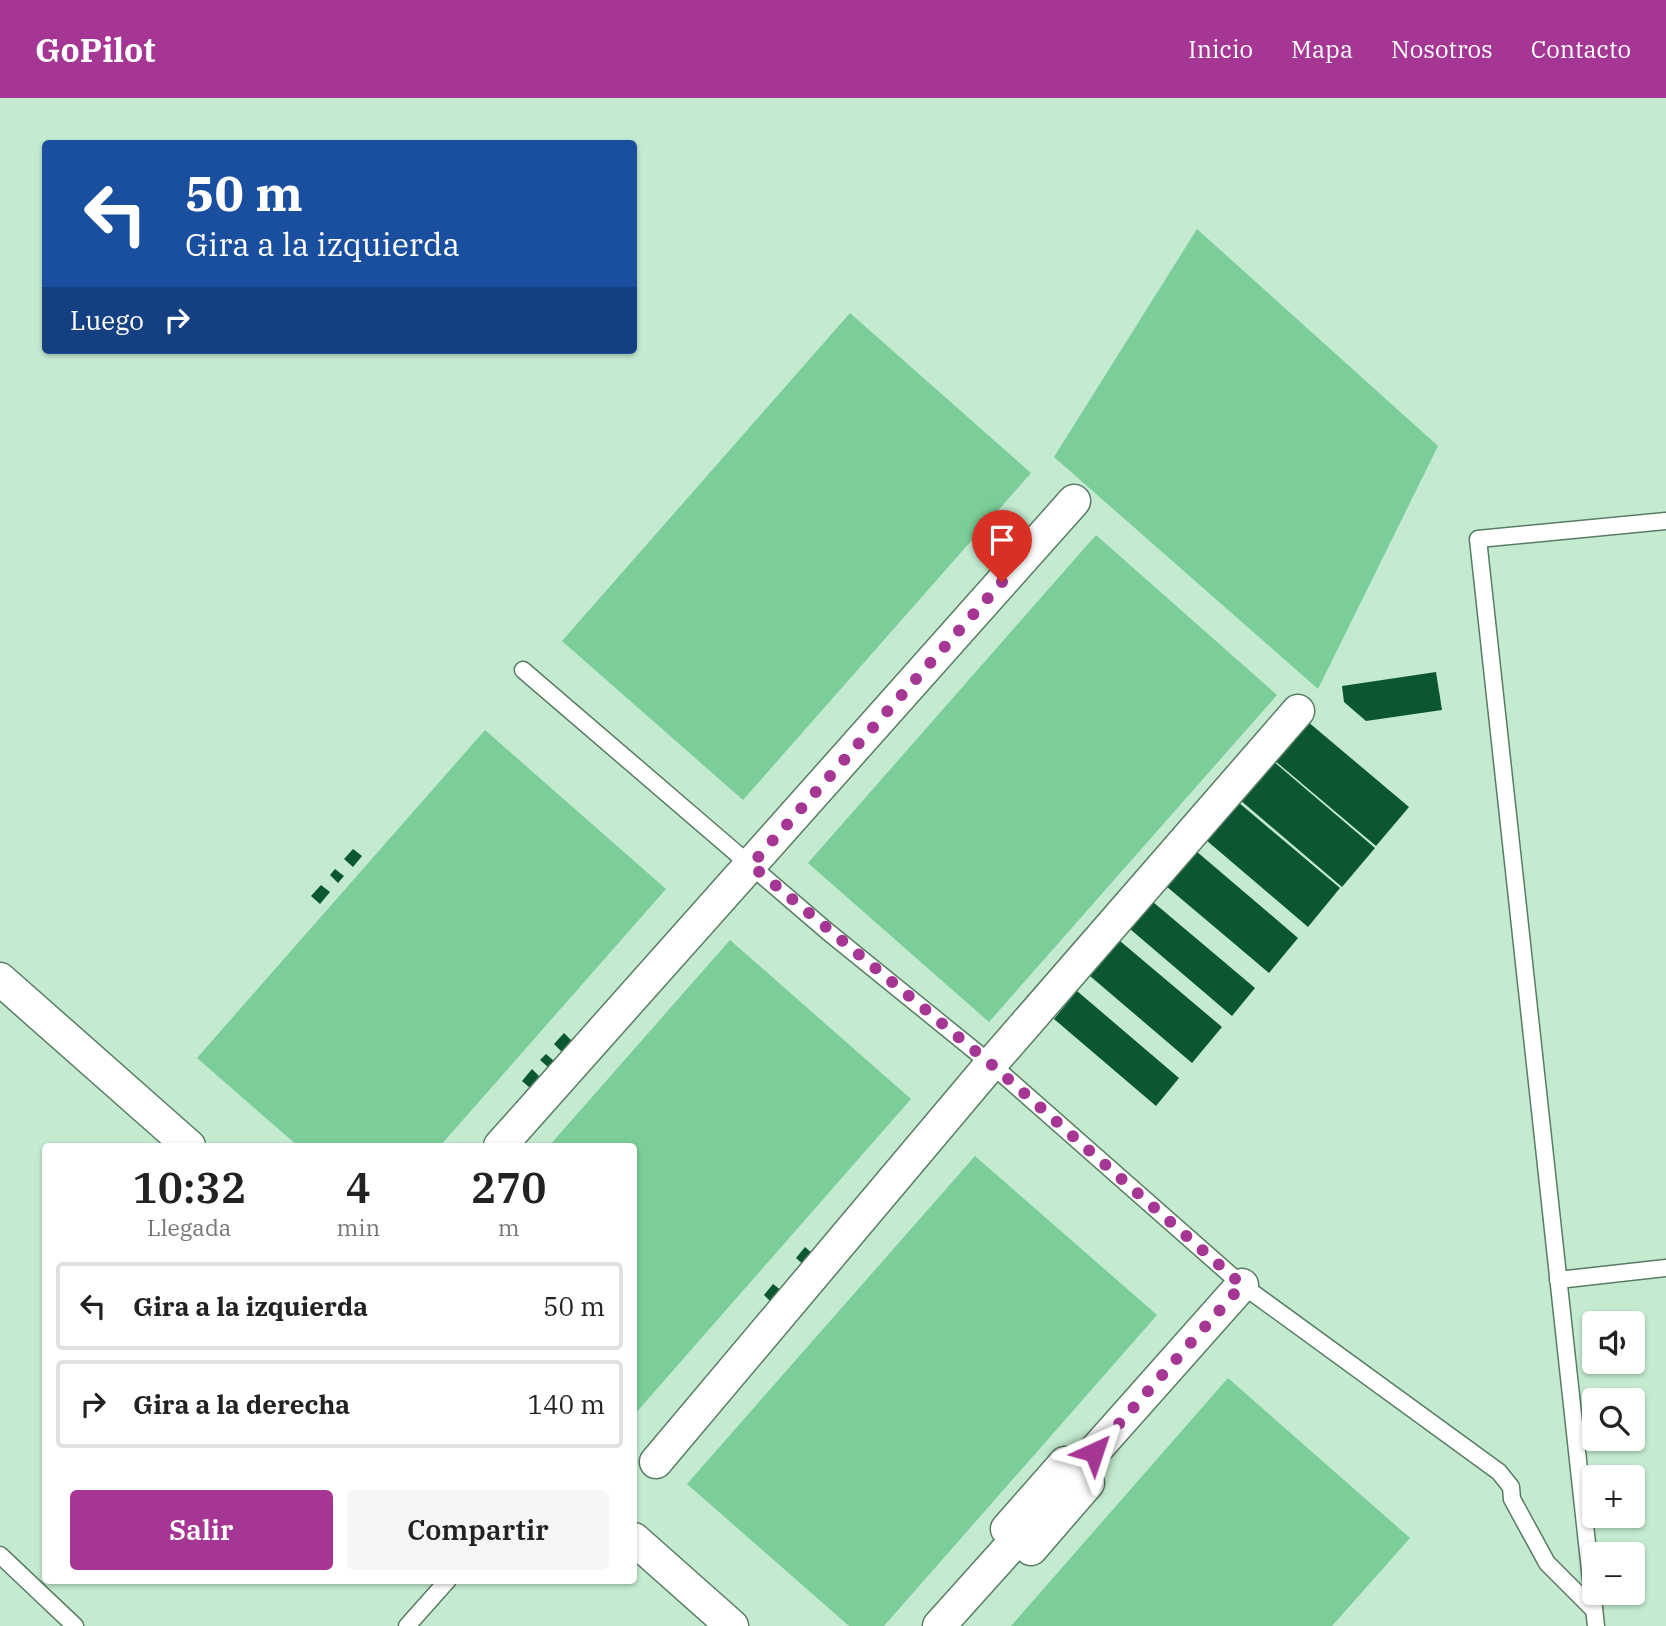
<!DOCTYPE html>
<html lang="es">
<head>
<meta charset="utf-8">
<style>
	:root { --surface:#fff; --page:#f6f6f6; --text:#222; --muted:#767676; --line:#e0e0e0; --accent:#a63693 }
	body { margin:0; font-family:"IBM Plex Serif",serif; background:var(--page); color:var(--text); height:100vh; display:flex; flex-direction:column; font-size:26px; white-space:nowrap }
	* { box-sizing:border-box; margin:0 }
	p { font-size:23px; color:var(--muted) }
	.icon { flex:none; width:38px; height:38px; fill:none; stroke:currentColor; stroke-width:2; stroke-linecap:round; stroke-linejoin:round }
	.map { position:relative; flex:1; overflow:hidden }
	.panel { position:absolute; left:42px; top:1045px; width:595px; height:441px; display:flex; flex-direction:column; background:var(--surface); border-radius:7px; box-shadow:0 2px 5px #0004 }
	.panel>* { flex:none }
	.banner { position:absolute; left:42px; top:42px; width:595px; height:214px; border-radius:7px; box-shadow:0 2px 5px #0004; background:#1a4fa0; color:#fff; overflow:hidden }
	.buttons { position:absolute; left:1582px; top:1213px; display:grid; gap:14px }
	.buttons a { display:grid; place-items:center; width:63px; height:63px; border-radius:7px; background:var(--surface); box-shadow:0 2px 5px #0004; font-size:35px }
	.pin { position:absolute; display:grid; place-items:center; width:60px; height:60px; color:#fff; margin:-72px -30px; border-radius:50% 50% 50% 0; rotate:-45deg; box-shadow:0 0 7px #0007 }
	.pin .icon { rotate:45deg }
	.me { position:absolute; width:77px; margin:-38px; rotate:42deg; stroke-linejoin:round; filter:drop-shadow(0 0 5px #0008) }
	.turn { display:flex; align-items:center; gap:24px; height:147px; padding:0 28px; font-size:32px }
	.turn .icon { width:91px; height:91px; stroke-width:2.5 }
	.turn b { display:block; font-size:49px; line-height:60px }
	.then { display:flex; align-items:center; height:66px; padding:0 28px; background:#0003; gap:14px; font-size:26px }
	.eta { display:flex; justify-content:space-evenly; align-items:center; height:119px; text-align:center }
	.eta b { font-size:42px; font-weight:600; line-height:49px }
	.action { display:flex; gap:14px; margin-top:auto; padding:14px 28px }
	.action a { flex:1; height:80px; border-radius:7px; background:var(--accent); color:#fff; font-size:28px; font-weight:600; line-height:80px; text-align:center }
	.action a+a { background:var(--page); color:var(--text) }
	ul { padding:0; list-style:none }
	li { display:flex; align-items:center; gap:21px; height:88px; margin:0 14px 10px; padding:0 14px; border:4px solid var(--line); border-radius:7px }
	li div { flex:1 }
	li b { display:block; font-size:26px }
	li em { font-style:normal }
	header { display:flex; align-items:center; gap:42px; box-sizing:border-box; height:98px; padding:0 35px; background:var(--accent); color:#fff }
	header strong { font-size:33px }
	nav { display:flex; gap:38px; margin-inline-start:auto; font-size:24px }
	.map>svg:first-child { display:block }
</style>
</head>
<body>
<header>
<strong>GoPilot</strong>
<nav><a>Inicio</a><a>Mapa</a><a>Nosotros</a><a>Contacto</a></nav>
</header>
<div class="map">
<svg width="1666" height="1528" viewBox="0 0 1666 1528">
	<rect width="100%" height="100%" fill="#c4ebd0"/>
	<!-- green -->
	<g fill="#7bce99">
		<polygon points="1197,131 1438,348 1318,591 1054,359"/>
		<polygon points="850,215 1031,375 743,702 562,543"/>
		<polygon points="1096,437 1277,597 989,924 808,765"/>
		<polygon points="485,632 666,791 440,1048 298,1048 197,960"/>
		<polygon points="730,842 911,1001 634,1317 634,1048 549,1048"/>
		<polygon points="975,1058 1157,1217 884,1528 849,1528 687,1386"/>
		<polygon points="1228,1280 1410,1440 1332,1528 1011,1528"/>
	</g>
	<!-- building -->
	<g fill="#0a5731">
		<polygon points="1436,574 1442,612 1366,623 1344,604 1342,588"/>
		<polygon points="1307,623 1409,709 1376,748 1274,662"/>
		<polygon points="1273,663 1375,750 1342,789 1240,702"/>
		<polygon points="1238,704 1340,790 1308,829 1206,742"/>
		<polygon points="353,751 362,758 353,769 344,761"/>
		<polygon points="1196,753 1298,840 1269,875 1166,788"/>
		<polygon points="335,771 344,778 338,785 330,777"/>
		<polygon points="321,787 330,794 320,806 311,798"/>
		<polygon points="1153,804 1255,890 1232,918 1130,831"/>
		<polygon points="1120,843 1222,929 1192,965 1090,878"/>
		<polygon points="1077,893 1179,980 1156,1008 1054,921"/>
		<polygon points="564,935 572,943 562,954 554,946"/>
		<polygon points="546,956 554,963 548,969 540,962"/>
		<polygon points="532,971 540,979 530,990 522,983"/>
		<polygon points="805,1149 814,1157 805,1168 796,1160"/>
		<polygon points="773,1186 782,1193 772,1205 764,1197"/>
	</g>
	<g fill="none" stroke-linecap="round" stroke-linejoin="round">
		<defs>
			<g id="lane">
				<polyline points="523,572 827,833 991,966 1242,1187 1499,1374 1511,1389 1512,1401 1547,1465 1594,1512"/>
				<polyline points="1558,1182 1666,1170"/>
				<polyline points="0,1457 75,1528"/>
				<polyline points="407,1528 448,1482"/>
				<polyline points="1596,1528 1478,441 1666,423"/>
			</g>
			<g id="street">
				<polyline points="0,881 189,1048"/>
				<polyline points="500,1048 1074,403"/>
				<polyline points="656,1364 991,966 1298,613"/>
				<polygon points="1065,1365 1088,1385 1031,1451 1007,1431"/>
				<polyline points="1076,1374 1242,1187"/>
				<polyline points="634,1441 732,1528"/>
				<polyline points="939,1528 1018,1440"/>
			</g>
		</defs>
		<!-- lane casing -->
		<use href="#lane" stroke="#587c64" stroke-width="19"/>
		<!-- street casing -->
		<use href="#street" stroke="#587c64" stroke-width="35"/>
		<!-- lane -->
		<use href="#lane" stroke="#fff" stroke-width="16"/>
		<!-- street -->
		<use href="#street" stroke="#fff" stroke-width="32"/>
	</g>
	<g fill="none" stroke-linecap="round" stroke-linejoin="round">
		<!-- route -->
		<polyline stroke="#a63693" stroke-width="12" stroke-dasharray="0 21.6" points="1002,484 751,767 991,966 1242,1187 1094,1354"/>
	</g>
</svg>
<div class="buttons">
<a><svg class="icon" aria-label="sound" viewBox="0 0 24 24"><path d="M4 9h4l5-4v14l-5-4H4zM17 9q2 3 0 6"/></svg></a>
<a><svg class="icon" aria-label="search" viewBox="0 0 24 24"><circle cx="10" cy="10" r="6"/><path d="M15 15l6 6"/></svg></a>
<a>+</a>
<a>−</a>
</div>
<div class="pin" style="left:1002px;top:484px;background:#d93025"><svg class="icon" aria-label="arrive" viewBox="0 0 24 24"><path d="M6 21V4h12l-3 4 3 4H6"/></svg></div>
<svg class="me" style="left:1094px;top:1354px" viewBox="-20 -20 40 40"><path d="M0-17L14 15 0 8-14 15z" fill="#a63693" stroke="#fff" stroke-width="4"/></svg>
<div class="banner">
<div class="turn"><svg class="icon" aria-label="left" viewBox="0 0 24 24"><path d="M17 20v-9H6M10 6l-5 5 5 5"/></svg><div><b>50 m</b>Gira a la izquierda</div></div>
<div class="then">Luego<svg class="icon" aria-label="right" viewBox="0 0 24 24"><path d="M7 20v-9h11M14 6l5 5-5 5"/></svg></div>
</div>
<section class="panel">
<div class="eta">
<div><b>10:32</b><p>Llegada</p></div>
<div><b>4</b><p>min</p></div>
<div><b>270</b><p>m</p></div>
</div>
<ul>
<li><svg class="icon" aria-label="left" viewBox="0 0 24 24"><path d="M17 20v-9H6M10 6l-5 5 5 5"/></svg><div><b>Gira a la izquierda</b></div><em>50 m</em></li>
<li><svg class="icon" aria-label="right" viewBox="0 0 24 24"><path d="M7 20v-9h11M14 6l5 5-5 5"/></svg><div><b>Gira a la derecha</b></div><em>140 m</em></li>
</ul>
<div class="action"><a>Salir</a><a>Compartir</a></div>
</section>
</div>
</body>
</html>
